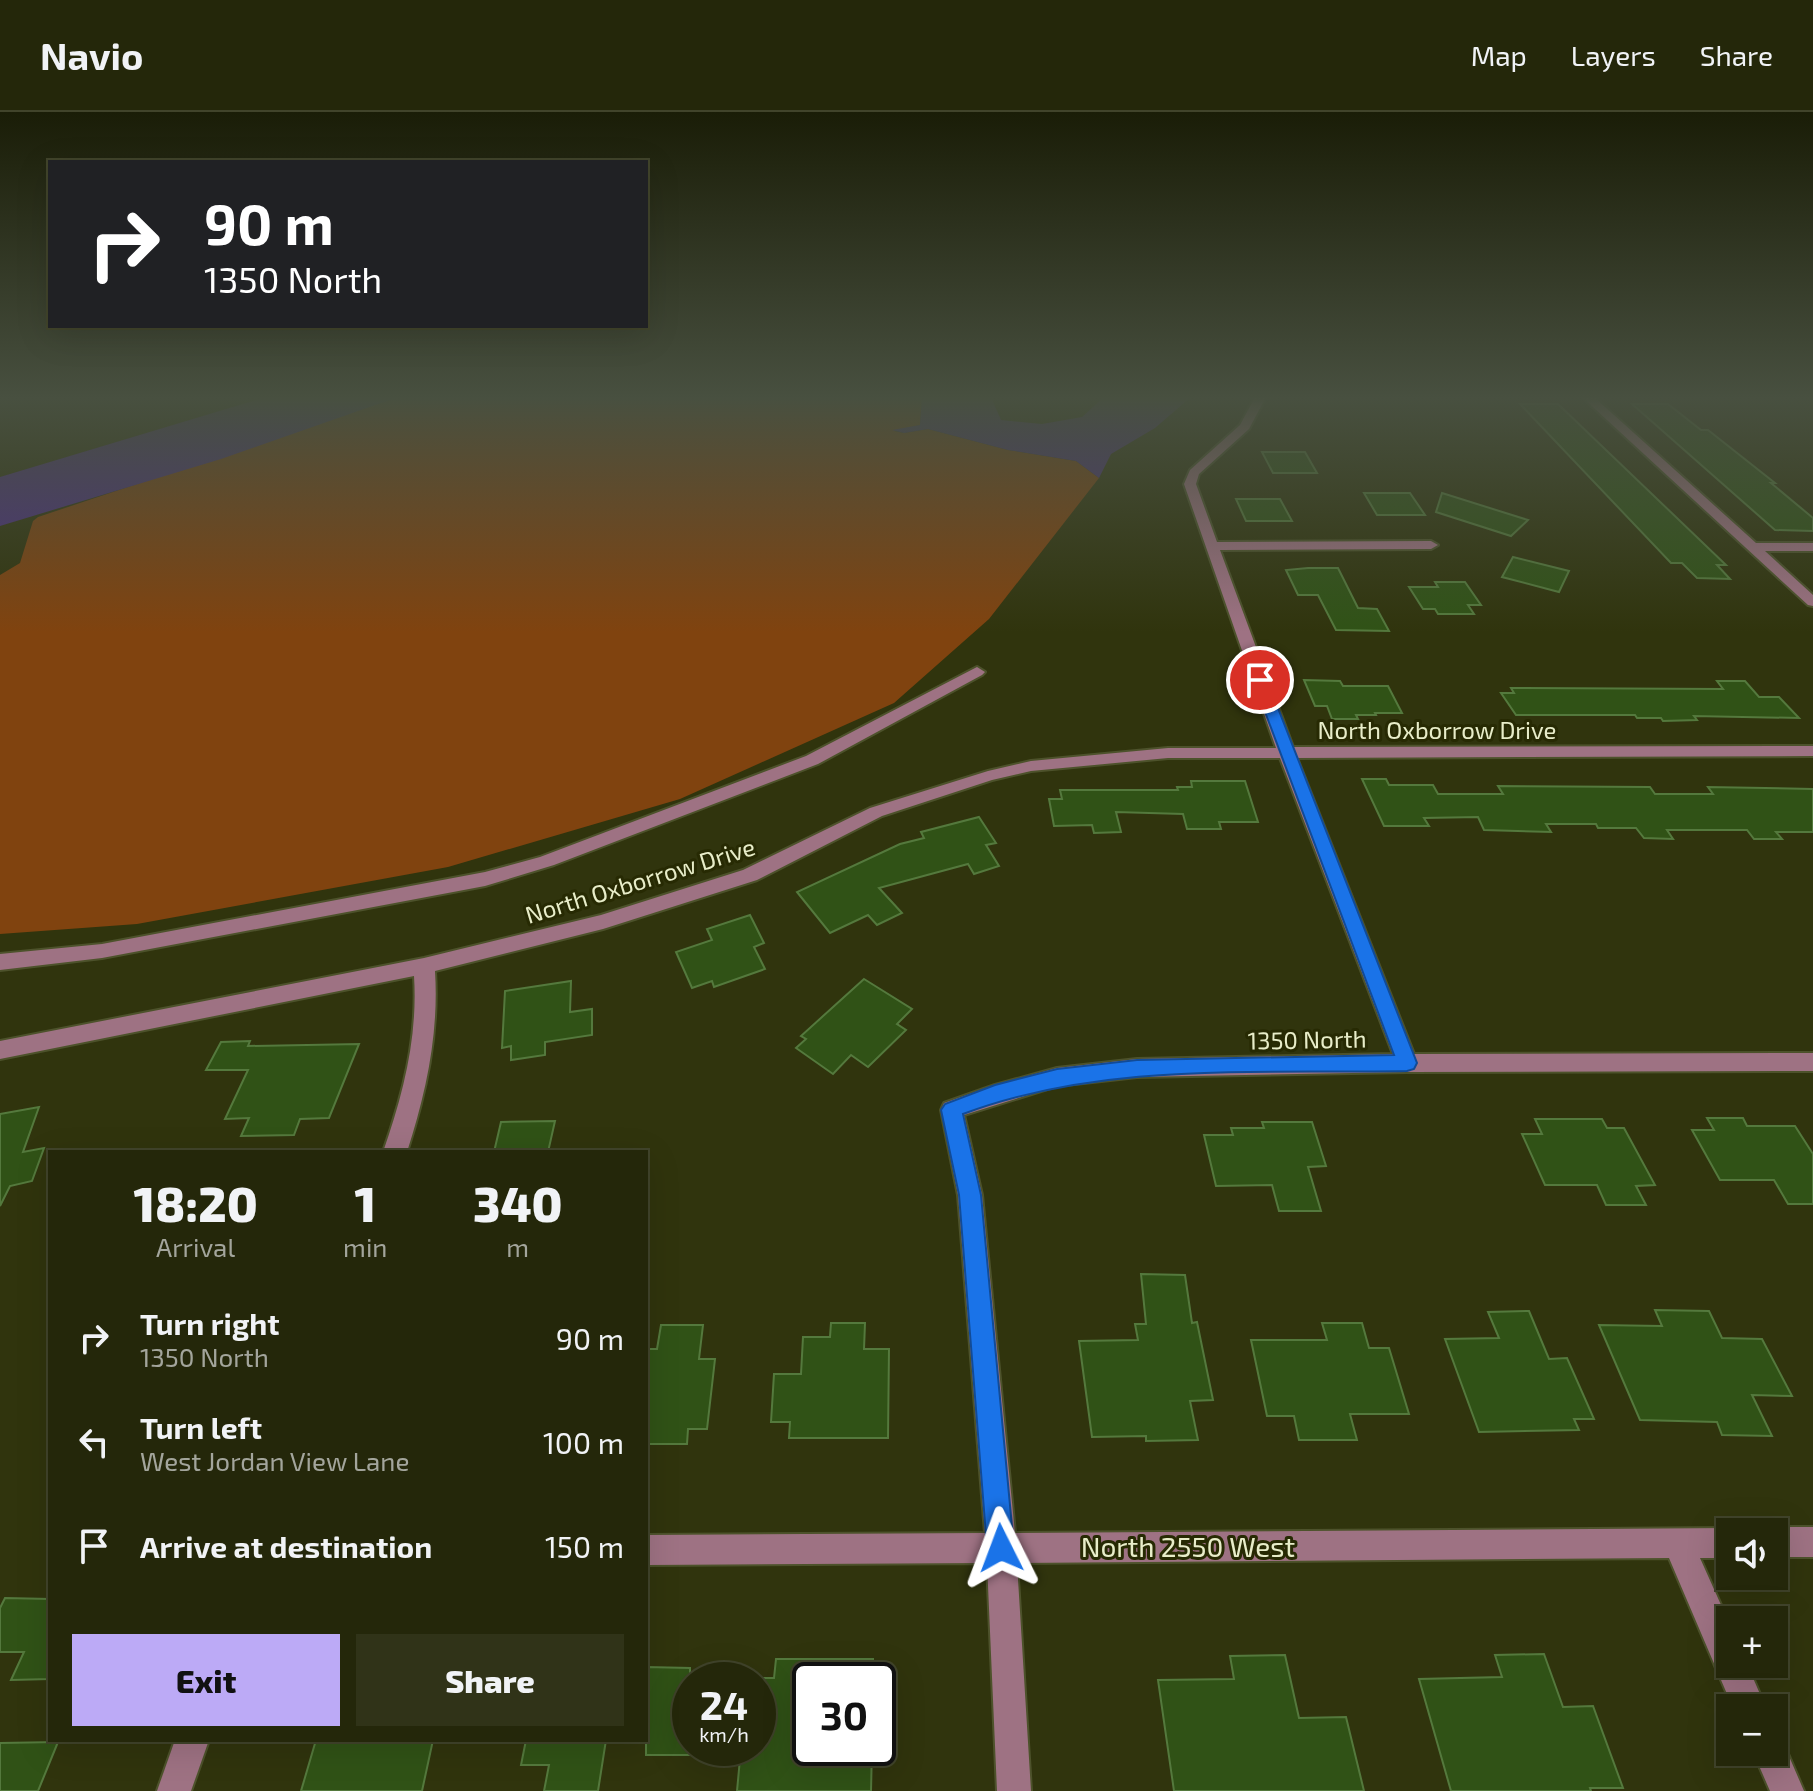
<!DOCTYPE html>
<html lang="en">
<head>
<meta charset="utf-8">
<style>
	:root { --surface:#24270a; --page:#303318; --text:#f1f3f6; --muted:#a3a59c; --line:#41442b; --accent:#bcaaf6 }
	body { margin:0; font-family:"Exo 2",sans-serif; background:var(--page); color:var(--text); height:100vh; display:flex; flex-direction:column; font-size:30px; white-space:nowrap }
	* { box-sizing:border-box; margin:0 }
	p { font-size:26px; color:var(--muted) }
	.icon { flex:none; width:44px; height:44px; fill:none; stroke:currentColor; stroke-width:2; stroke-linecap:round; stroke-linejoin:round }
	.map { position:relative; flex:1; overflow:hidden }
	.panel { position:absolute; left:48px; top:1038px; width:600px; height:592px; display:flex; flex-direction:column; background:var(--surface); border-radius:0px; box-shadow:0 8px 32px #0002,0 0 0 2px var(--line) }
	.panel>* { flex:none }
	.top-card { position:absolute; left:48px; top:48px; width:600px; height:168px; border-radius:0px; box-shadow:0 8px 32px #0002,0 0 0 2px var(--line); background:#202124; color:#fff; overflow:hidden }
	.buttons { position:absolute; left:1716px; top:1406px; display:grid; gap:16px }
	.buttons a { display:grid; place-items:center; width:72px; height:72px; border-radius:0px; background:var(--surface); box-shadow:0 8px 32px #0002,0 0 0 2px var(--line); font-size:40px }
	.speed { position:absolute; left:672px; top:1550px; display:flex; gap:16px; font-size:40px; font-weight:700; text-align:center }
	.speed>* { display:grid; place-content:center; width:104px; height:104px; border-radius:50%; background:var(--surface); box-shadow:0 8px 32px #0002,0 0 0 2px var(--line); line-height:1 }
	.speed small { font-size:20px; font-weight:400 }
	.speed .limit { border:4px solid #111; border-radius:12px; background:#fff; color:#111 }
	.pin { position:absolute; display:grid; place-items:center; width:68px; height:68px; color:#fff; margin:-34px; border:4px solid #fff; border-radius:50%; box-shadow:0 2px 8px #0007 }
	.me { position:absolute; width:88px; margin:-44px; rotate:357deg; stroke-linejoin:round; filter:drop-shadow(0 0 6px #0008) }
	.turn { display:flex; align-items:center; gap:28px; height:168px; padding:0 24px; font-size:36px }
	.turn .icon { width:104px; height:104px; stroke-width:2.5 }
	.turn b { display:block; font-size:56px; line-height:68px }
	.eta { display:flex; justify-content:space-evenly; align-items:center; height:136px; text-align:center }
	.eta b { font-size:48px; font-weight:800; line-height:56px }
	.primary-button { display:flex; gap:16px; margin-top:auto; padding:16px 24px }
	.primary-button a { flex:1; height:92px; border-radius:0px; background:var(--accent); color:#111; font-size:32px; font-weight:800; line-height:92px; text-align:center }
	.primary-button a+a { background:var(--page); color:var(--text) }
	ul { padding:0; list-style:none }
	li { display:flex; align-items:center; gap:24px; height:104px; padding:0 24px }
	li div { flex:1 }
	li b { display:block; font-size:30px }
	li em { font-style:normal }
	header { display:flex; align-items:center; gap:48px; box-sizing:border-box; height:112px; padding:0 40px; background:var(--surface); border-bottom:2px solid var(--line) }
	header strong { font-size:38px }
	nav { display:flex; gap:44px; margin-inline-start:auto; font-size:28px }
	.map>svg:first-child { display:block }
</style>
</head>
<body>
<header>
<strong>Navio</strong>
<nav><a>Map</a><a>Layers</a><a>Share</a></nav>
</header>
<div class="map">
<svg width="1813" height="1679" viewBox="0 0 1813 1679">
	<rect width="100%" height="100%" fill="#30340d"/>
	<!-- green -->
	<polygon fill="#80430f" points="398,285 922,285 920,313 894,319 904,321 928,317 1008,338 1076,349 1099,366 989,507 894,591 680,687 448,755 137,812 0,822 0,463 20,451 33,409 38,405"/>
	<!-- water -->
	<g fill="#4b2f82">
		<polygon points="266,285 398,285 221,347 0,414 0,365"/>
		<polygon points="922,285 991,285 1001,308 1042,312 1082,305 1104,285 1191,285 1155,316 1111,342 1099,366 1076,349 1008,338 928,317 904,321 892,318 920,313"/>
	</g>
	<!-- building -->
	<g fill="#305216" stroke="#54793d" stroke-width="2">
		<polygon points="1520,292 1558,292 1726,453 1717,453 1730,467 1697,466 1682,451 1671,451"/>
		<polygon points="1632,292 1668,292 1701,318 1708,318 1775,371 1771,371 1813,406 1813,419 1775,418"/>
		<polygon points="1262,340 1305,340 1317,361 1273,361"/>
		<polygon points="1364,381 1410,381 1425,403 1377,403"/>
		<polygon points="1442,381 1528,408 1511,424 1436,400"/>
		<polygon points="1236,387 1280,387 1292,409 1246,409"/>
		<polygon points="1513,445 1569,459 1559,480 1502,465"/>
		<polygon points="1308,456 1338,456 1358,496 1377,497 1389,519 1336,518 1318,483 1298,483 1286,458"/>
		<polygon points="1435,470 1465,470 1481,493 1468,493 1474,502 1438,502 1435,497 1423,497 1409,475 1438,475"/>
		<polygon points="1304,568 1340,569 1343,574 1388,574 1402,601 1375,601 1376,603 1356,603 1358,607 1332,607 1327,594 1315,594"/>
		<polygon points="1717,569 1745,569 1759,585 1779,585 1799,606 1694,604 1697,608 1663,609 1661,606 1637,606 1635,603 1516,603 1501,581 1514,581 1511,576 1723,577"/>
		<polygon points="1362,667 1386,667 1389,673 1433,673 1438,682 1503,682 1498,674 1650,675 1655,682 1713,682 1708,675 1813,677 1813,720 1776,720 1782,727 1754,727 1747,718 1667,718 1673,727 1644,726 1636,716 1598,716 1596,712 1546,712 1551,720 1484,718 1478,705 1424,706 1429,714 1384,714"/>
		<polygon points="1191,669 1245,669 1258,710 1219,710 1221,717 1187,717 1183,702 1116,700 1121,720 1094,721 1092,713 1054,714 1049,687 1062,687 1060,678 1178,678 1177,675 1192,675"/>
		<polygon points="979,705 996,731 986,733 999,754 974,762 968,752 879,776 902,801 877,813 868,803 830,821 797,780 900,732 924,726 921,720"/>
		<polygon points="750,803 764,831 754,835 765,857 714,875 712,869 692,876 676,840 712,828 707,817"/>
		<polygon points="864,867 912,897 897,912 906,918 868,955 851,943 833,962 796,936 806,927 801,924"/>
		<polygon points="571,869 570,900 592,897 592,923 545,930 545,943 511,948 511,934 502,936 505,879"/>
		<polygon points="250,929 248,934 359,932 329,1006 300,1007 294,1023 241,1024 249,1006 225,1007 248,958 206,958 221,930"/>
		<polygon points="39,995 23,1040 44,1036 32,1069 10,1074 0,1094 0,1002"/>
		<polygon points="1707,1006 1743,1006 1747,1014 1795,1014 1813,1042 1813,1092 1788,1092 1774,1068 1720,1068 1692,1018 1714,1018"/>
		<polygon points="1535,1007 1602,1007 1607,1016 1624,1016 1655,1073 1636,1074 1646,1093 1606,1093 1597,1073 1545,1073 1522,1022 1542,1022"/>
		<polygon points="555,1009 548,1040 494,1040 501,1010"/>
		<polygon points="1262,1010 1312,1010 1326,1054 1308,1055 1321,1099 1279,1099 1272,1073 1216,1074 1204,1023 1233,1023 1231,1016 1264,1016"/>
		<polygon points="1141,1162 1185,1163 1192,1211 1197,1210 1213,1288 1190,1289 1198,1328 1146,1329 1146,1324 1092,1325 1079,1229 1138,1228 1135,1212 1146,1212"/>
		<polygon points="1655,1198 1709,1199 1722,1226 1762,1227 1792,1284 1752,1283 1772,1324 1722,1323 1717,1310 1640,1308 1599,1213 1662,1214"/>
		<polygon points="1529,1199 1549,1247 1567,1246 1594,1307 1574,1307 1579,1318 1479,1320 1445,1227 1499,1226 1488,1200"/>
		<polygon points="831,1211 865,1211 864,1237 889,1237 888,1326 789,1326 790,1310 771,1310 774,1262 801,1262 803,1225 830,1225"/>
		<polygon points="1322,1211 1362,1211 1369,1236 1389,1236 1409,1302 1350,1302 1357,1328 1299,1328 1294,1304 1267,1304 1251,1228 1327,1228"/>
		<polygon points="661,1213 703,1213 699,1247 715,1247 707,1317 688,1317 687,1332 646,1332 646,1237 657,1237"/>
		<polygon points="5,1486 50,1487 50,1567 11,1568 24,1540 0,1540 0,1496"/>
		<polygon points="1544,1542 1563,1595 1593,1594 1623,1676 1590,1676 1591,1679 1451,1679 1419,1567 1502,1565 1495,1543"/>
		<polygon points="1285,1543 1299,1606 1346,1605 1364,1679 1174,1679 1158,1568 1234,1567 1230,1544"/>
		<polygon points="776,1547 873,1547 873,1568 810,1568 810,1636 872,1636 871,1679 737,1679 741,1636 758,1636 758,1566 774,1566"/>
		<polygon points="646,1555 690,1556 690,1643 646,1643"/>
		<polygon points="316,1628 433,1628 422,1679 301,1679"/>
		<polygon points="526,1628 606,1628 598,1679 544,1679 549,1653 521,1653"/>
		<polygon points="58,1630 38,1679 0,1679 0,1631"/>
	</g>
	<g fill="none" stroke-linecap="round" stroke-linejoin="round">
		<defs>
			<g id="minor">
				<path d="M 1255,285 L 1266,285 L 1249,317 L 1199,362 L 1196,372 L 1217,430 L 1431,429 L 1438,433 L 1431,437 L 1220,438 L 1293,635 L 1813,634 L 1813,644 L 1297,646 L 1414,942 L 1813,941 L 1813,959 L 1407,960 L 1137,965 L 1057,974 L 964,1003 L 982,1083 L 1015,1421 L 1730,1416 L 1740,1420 L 1730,1420 L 1730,1446 L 1700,1446 L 1730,1513 L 1730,1552 L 1747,1552 L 1766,1596 L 1733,1596 L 1669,1446 L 1017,1451 L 1031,1679 L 997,1679 L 987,1451 L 646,1453 L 646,1423 L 985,1421 L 958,1083 L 941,998 L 944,991 L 995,973 L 1057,956 L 1137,947 L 1393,942 L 1280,646 L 1168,646 L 1031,659 L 992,668 L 882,704 L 757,768 L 603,817 L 435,859 C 439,922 426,981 407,1040 L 383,1040 C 403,983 418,925 414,864 L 0,947 L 0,929 L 424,846 L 601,803 L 743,758 L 870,696 L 988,659 L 1031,649 L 1168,636 L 1276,636 L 1184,372 L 1190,358 L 1240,313 Z"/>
				<polygon points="1582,285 1594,285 1756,431 1813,431 1813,439 1765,439 1813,483 1813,494 1808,493"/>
				<polygon points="977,555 985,560 982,563 818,652 554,753 485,774 102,846 0,858 0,842 102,832 485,760 540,745 806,644"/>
				<polygon points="1774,1415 1813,1415 1813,1445 1774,1445 1774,1420 1763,1420"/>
				<polygon points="1774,1625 1782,1628 1804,1679 1770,1679 1753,1640 1774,1640"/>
				<polygon points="175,1628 209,1628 191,1679 157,1679"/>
			</g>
		</defs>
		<!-- minor casing -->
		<use href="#minor" stroke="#4d522b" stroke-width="4"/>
		<!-- minor -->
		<use href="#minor" fill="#9e7283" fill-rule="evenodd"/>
	</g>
	<!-- sky -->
	<linearGradient id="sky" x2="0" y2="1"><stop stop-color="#1a1d07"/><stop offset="0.55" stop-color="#485040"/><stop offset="1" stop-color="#485040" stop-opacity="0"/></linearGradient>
	<rect width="1813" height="520" fill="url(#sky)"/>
	<!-- route -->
	<path fill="#1a73e8" stroke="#114b97" stroke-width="2" d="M 1260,564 L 1267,568 L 1417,951 L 1414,957 L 1407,959 C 1259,962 1104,949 963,1002 L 981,1083 L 1014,1436 L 1010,1445 L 1001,1449 L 991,1445 L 987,1436 L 959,1083 L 941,998 L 945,992 L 995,973 L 1057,957 L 1137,948 L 1394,943 L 1253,568 Z"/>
	<g text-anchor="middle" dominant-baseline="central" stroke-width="6" stroke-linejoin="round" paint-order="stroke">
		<!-- street labels -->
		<g font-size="24" fill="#e8edc9" stroke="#272a03">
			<text x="1437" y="617">North Oxborrow Drive</text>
			<text transform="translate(640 768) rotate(-17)">North Oxborrow Drive</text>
			<text transform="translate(1307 927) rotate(-1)">1350 North</text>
		</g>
		<!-- near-street labels -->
		<g font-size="28" fill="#e8edc9" stroke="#272a03">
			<text x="1188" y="1434">North 2550 West</text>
		</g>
	</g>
</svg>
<div class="buttons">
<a><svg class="icon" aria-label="sound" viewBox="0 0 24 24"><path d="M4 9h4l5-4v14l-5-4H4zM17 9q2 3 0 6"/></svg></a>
<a>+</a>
<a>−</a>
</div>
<div class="speed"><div>24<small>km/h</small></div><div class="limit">30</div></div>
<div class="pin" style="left:1260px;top:568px;background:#d93025"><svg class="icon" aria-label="arrive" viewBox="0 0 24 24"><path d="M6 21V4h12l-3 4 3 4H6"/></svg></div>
<svg class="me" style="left:1001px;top:1436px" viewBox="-20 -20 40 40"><path d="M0-17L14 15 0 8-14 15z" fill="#1a73e8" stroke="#fff" stroke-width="4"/></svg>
<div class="top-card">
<div class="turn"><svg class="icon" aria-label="right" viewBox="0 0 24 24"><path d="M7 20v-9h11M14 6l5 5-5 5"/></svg><div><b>90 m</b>1350 North</div></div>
</div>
<section class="panel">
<div class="eta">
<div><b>18:20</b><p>Arrival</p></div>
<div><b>1</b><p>min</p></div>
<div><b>340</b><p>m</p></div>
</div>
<ul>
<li><svg class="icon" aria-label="right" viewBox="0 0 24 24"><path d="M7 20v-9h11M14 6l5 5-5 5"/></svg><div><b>Turn right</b><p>1350 North</p></div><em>90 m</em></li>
<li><svg class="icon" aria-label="left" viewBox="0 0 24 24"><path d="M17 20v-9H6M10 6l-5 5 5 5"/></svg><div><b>Turn left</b><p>West Jordan View Lane</p></div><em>100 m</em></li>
<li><svg class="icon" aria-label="arrive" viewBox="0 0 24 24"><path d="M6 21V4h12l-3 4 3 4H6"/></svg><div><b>Arrive at destination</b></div><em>150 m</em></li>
</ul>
<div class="primary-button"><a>Exit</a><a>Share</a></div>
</section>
</div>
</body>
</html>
